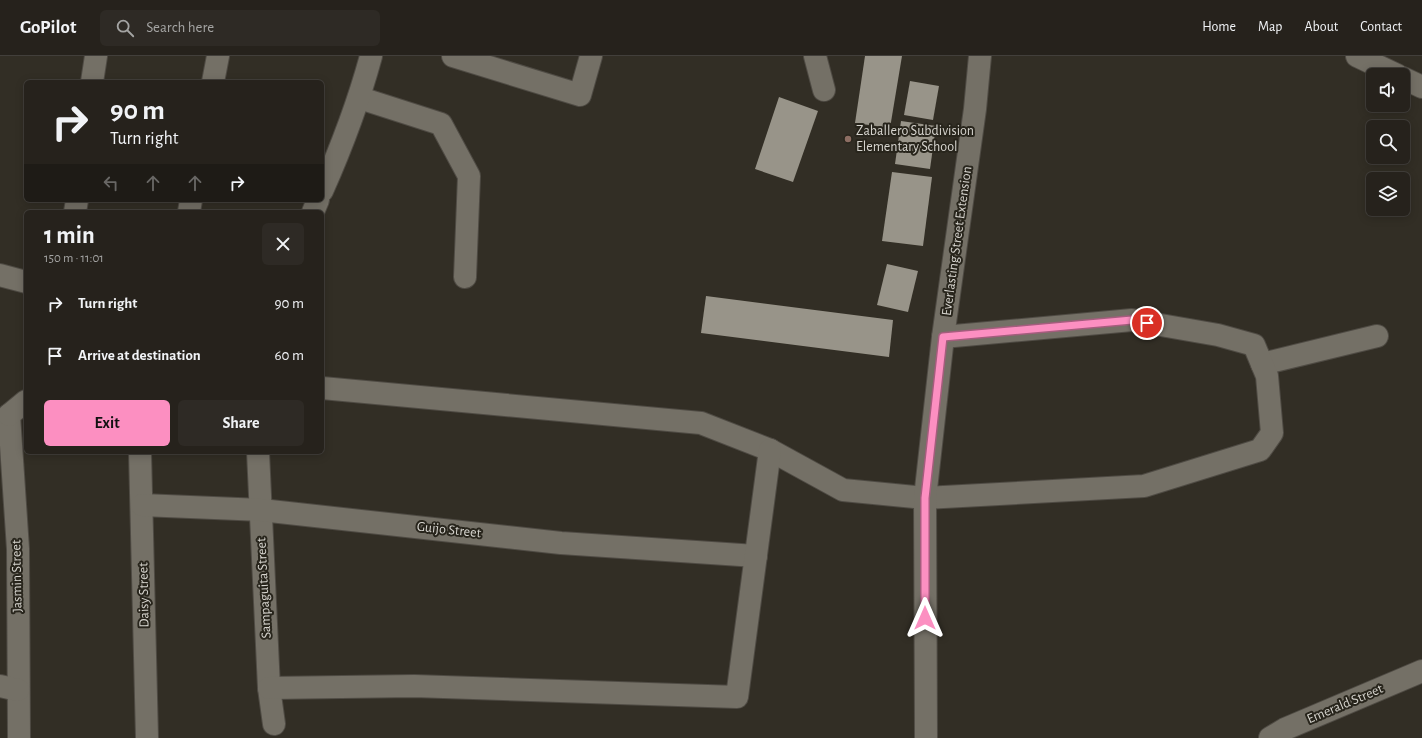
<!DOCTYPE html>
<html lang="en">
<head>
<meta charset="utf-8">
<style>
	:root { --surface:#26221c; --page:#2e2a25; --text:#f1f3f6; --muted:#a4a4a3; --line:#423f3b; --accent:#fc8fc1 }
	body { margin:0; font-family:"Alegreya Sans",sans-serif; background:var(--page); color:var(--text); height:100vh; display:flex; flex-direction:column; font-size:15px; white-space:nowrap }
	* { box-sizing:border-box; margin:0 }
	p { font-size:13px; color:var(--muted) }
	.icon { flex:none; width:22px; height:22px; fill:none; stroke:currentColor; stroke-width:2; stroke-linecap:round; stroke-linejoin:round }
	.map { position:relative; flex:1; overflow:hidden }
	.side { position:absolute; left:24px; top:154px; width:300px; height:244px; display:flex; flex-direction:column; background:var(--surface); border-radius:6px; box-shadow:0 2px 10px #0003,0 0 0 1px var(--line) }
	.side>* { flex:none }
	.banner { position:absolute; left:24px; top:24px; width:300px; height:122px; border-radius:6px; box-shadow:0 2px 10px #0003,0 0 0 1px var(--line); background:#26221c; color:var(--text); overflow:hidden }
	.buttons { position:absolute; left:1366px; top:12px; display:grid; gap:8px }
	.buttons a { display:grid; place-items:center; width:44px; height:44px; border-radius:6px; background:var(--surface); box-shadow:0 2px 10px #0003,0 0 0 1px var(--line); font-size:20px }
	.pin { position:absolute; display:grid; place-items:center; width:34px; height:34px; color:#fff; margin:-17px; border:2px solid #fff; border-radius:50%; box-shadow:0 1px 4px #0007 }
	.me { position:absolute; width:44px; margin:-22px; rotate:0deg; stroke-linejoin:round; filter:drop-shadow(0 0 3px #0008) }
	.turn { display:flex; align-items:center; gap:14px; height:84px; padding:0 20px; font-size:18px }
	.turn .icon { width:52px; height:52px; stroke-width:2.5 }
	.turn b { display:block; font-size:28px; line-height:34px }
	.lanes { display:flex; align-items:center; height:38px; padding:0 20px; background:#0003; justify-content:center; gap:20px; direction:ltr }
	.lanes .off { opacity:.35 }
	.round { display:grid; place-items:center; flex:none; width:42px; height:42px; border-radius:6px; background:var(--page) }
	.head { display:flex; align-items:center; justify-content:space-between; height:68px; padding:0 20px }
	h1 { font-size:24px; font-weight:700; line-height:30px }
	.primary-button { display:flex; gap:8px; margin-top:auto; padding:8px 20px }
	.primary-button a { flex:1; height:46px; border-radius:6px; background:var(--accent); color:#111; font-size:16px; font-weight:700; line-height:46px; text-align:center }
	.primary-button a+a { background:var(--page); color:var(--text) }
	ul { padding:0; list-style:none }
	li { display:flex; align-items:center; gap:12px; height:52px; padding:0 20px }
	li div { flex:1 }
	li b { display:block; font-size:15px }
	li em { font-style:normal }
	header { display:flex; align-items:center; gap:24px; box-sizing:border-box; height:56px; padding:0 20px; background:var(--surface); border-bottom:1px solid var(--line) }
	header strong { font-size:19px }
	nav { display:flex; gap:22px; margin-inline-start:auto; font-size:14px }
	.search { width:280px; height:36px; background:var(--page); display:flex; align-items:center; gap:10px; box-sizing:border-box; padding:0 14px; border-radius:6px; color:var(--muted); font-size:15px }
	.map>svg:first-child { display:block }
</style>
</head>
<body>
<header>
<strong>GoPilot</strong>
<div class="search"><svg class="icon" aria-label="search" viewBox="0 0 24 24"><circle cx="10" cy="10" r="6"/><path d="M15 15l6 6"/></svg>Search here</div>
<nav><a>Home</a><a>Map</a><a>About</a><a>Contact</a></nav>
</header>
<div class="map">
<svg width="1422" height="682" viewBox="0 0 1422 682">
	<rect width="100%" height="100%" fill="#322e25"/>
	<!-- building -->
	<g fill="#989489">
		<polygon points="865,0 902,0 890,72 855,67"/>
		<polygon points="910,25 939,30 933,64 904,59"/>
		<polygon points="779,41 818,55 793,126 755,113"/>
		<polygon points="901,65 936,70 930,113 895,108"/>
		<polygon points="892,116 932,121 923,190 882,185"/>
		<polygon points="887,208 918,215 908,256 877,249"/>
		<polygon points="706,240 893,264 889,301 701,277"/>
	</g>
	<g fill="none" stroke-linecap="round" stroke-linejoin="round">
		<defs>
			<g id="minor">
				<polyline points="453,0 580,39 591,0"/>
				<polyline points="815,0 824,34"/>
				<polyline points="1357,0 1397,19"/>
				<polyline points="1403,22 1422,31"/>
				<polyline points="92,26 96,0"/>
				<polyline points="213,26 218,0"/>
				<polyline points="360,42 441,68 469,120 465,221"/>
				<path d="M 322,135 C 342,90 358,48 371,0"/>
				<polyline points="75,156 77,144"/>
				<polyline points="189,156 191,144"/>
				<polyline points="313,156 318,144"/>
				<polyline points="0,219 26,226"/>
				<polyline points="1262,308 1377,280"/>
				<polyline points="322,332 701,367 770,394 843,434 925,442 1144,430 1260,394 1272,377 1267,320 1254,289 1218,279 1132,264 943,281"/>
				<polyline points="9,359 18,493 19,682"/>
				<polyline points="9,359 26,345"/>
				<polyline points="140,396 147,682"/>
				<polyline points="258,396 269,632 274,668"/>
				<polyline points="142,449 261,454 561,487 756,500"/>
				<polyline points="0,630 18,634"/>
				<polyline points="269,632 414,630 737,641 770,394"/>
				<polyline points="926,682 925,442 943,281 975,53 980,0"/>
				<polyline points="1270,682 1285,673 1422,615"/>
			</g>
		</defs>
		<!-- minor casing -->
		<use href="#minor" stroke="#4f4b44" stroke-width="24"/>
		<!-- minor -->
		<use href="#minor" stroke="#747066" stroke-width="22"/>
	</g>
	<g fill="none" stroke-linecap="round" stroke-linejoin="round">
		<defs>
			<polyline id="route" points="925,562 925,442 943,281 1132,264 1147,267"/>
		</defs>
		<!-- route casing -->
		<use href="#route" stroke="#a45d7d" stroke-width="10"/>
		<!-- route -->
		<use href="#route" stroke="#fc8fc1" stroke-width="7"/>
	</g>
	<!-- markers -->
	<circle fill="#8d6e63" stroke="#28251c" stroke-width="1.5" cx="848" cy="83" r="4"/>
	<g text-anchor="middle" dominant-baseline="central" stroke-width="4" stroke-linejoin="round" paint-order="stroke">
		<!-- poi labels -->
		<g font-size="14" fill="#d7d5cf" stroke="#28251c" text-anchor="start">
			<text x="856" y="75">Zaballero Subdivision<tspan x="856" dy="16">Elementary School</tspan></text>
		</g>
		<!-- street labels -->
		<g font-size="14" fill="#d7d5cf" stroke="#28251c">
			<text transform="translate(957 185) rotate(-82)">Everlasting Street Extension</text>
			<text transform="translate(449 474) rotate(6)">Guijo Street</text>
			<text transform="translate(17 520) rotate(-91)">Jasmin Street</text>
			<text transform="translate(264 532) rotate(-93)">Sampaguita Street</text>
			<text transform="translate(144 539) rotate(-91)">Daisy Street</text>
			<text transform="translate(1345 648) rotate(-23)">Emerald Street</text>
		</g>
	</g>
</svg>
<div class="buttons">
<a><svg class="icon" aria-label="sound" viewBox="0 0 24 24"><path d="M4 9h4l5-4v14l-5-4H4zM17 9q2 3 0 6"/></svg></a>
<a><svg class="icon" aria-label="search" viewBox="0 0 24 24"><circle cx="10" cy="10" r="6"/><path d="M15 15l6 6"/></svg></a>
<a><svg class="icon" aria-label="layers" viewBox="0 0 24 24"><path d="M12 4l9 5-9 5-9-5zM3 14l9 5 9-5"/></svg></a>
</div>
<div class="pin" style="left:1147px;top:267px;background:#d93025"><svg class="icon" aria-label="arrive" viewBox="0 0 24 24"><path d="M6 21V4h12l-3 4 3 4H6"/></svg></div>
<svg class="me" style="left:925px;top:562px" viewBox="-20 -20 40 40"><path d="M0-17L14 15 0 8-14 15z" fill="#fc8fc1" stroke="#fff" stroke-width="4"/></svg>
<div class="banner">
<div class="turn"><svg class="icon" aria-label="right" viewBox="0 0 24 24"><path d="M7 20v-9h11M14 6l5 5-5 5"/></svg><div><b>90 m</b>Turn right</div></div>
<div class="lanes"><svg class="icon off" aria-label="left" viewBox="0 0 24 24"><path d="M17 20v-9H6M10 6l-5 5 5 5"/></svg><svg class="icon off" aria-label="ahead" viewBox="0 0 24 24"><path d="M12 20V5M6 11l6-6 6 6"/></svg><svg class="icon off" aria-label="ahead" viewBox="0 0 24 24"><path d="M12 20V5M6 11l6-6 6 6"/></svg><svg class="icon" aria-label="right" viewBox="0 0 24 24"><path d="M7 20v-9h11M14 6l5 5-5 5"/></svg></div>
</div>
<section class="side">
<div class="head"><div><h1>1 min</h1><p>150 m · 11:01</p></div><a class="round"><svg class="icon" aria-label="close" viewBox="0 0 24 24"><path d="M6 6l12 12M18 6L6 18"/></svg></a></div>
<ul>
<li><svg class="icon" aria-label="right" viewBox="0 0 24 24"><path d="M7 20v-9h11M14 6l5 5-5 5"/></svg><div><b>Turn right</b></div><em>90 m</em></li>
<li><svg class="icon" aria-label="arrive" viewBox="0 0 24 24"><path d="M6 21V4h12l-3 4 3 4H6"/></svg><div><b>Arrive at destination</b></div><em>60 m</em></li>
</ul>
<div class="primary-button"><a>Exit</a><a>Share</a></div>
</section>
</div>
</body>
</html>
